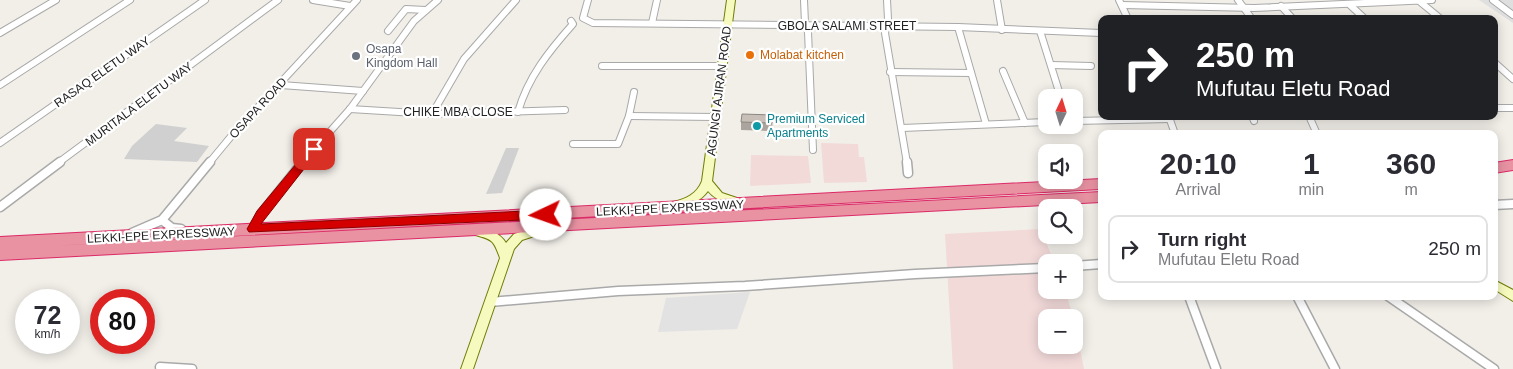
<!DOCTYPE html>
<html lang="en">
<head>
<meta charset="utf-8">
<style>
	:root { --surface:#fff; --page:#f7f7f7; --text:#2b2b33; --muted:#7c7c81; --line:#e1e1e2 }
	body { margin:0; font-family:Arial,sans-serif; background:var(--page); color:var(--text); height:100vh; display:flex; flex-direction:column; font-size:19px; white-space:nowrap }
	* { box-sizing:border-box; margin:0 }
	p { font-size:16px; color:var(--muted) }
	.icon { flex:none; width:28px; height:28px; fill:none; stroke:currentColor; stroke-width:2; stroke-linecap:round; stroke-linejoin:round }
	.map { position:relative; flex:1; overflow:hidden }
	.panel { position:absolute; left:1098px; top:130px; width:400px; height:170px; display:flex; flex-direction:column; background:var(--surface); border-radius:10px; box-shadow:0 2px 12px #0003 }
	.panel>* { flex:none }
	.guide { position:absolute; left:1098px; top:15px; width:400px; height:105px; border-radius:10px; box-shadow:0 2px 12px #0003; background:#202124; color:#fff; overflow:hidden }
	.needle { width:32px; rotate:4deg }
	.buttons { position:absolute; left:1038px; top:89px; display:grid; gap:10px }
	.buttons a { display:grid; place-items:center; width:45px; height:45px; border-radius:10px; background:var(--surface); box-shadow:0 2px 12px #0003; font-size:25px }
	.speed { position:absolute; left:15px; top:289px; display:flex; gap:10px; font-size:25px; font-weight:700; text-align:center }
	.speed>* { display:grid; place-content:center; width:65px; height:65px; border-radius:50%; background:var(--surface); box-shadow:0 2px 12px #0003; line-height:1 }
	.speed small { font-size:12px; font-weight:400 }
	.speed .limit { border:8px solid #d22; background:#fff; color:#111 }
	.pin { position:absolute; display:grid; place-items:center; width:42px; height:42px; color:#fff; margin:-21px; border-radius:10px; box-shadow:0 2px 8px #0006 }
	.me { position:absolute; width:55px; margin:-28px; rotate:267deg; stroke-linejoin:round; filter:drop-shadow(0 0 4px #0008) }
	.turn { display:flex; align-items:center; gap:18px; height:105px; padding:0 15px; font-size:22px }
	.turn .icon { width:65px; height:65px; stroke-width:2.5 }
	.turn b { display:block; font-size:35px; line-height:42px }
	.eta { display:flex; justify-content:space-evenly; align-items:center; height:85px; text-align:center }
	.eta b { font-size:30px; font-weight:600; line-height:35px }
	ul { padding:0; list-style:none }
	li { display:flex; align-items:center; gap:15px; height:68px; margin:0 10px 8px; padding:0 5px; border:2px solid var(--line); border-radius:10px }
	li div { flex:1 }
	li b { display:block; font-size:19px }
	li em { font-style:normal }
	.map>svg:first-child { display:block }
</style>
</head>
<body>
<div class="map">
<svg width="1513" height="369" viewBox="0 0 1513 369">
	<rect width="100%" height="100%" fill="#f2efe9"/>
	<!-- residential -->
	<polygon fill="#e0dfdf" points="1479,0 1513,0 1513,23"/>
	<!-- commercial -->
	<g fill="#f2dad9">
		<polygon points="821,143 858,144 859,157 864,157 867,182 824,183"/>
		<polygon points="751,155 808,156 811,183 750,186"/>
		<polygon points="1041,229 1054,262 1046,262 1046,290 1065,290 1073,317 1046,318 1046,345 1074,345 1074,319 1084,369 953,369 945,234"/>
	</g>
	<!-- religious -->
	<g fill="#d0d0d0">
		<polygon points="156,124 187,128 174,141 209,146 197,162 124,159 132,146"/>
		<polygon points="506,148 519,148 502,193 486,194"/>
	</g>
	<!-- parking -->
	<polygon fill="#e2e2e2" points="750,292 737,329 658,332 666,298"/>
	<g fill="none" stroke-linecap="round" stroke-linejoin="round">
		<defs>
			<g id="street-far1">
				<polyline points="313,0 350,6"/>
				<polyline points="588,0 583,18 593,23 958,27 1101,33"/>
				<polyline points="804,0 805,23 808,32 813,150"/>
				<polyline points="887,0 888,19 885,33 907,163"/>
				<polyline points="997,0 1002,30"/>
				<polyline points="1119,0 1128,19"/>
				<polyline points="1238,0 1252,19"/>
				<polyline points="1493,0 1513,15"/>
				<polyline points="1419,1 1441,19"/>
				<polyline points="1122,5 1254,8 1432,0"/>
				<polyline points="1350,5 1365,19"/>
				<polyline points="1281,6 1293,19"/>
				<polyline points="652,23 657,0"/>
				<polyline points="958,27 986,124"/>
				<polyline points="388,31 406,9 425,10"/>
				<polyline points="1040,31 1061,98"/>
				<polyline points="0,33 56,0"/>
				<polyline points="1494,62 1513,79"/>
				<polyline points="1051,65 1091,66"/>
				<polyline points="602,66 723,66"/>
				<polyline points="1003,71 1025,123"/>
				<polyline points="890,72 971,73"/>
				<polyline points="0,85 130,0"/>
				<polyline points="281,85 363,91"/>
				<polyline points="1494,108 1513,108"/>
				<polyline points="350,109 432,114 565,110"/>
				<path d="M 518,112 C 528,77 549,51 573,24 L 571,21"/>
				<polyline points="432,114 464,59 516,0"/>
				<polyline points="629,116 715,117"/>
				<polyline points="1252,116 1254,121"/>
				<polyline points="1309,116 1317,134"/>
				<polyline points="1169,117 1175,134"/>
				<polyline points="1074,121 1170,119"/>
				<polyline points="902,128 1046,122"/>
				<polyline points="0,143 205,0"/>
				<polyline points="573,144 618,144 629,116 634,92"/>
				<polyline points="58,163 278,0"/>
				<polyline points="209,163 233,134 357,0"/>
				<polyline points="302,163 350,109 414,21 438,0"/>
			</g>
			<g id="street">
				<polyline points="907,162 908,173"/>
				<polyline points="1494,205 1513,204"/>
				<polyline points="0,207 60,162"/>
				<polyline points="162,220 172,228 181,229"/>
				<polyline points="253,229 261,214 303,162"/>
				<polyline points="132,233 162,220 210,162"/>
				<polyline points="1074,266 1101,264"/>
				<polyline points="1189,296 1216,369"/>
				<polyline points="1297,296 1335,369"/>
				<polyline points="1388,296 1494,369"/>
				<polyline points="490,302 618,291 745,286 915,274 1046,268"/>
				<polyline points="160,367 192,369"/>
			</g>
			<g id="secondary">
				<path d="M 727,0 L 735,0 L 712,181 L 722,193 L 740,199 L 741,202 L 736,206 C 725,202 715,200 708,191 C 700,202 689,205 677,209 L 672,205 L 673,202 C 686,199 697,194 702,181 Z"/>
				<path d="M 543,225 L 547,226 L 548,229 L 547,232 L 522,240 L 514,249 L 473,369 L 461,369 L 500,258 C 493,238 492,240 472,234 L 471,231 L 472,228 C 484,225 500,233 506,243 L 514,234 Z"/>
				<polygon points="1494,280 1513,290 1513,301 1494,289"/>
			</g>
			<g id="highway">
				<polygon points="1513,160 1513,170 1494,173 1494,163"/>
				<polygon points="1101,179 1101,189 48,246 1101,192 1101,202 0,260 0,237"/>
			</g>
		</defs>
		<!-- street-far1 casing -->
		<use href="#street-far1" stroke="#a9a9a9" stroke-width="8"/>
		<!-- street casing -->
		<use href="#street" stroke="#a9a9a9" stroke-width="11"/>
		<!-- secondary casing -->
		<use href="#secondary" stroke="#707d05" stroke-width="2"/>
		<!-- highway casing -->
		<use href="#highway" stroke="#dc2a67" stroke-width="2"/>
		<!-- street-far1 -->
		<use href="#street-far1" stroke="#fff" stroke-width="6"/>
		<!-- street -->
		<use href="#street" stroke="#fff" stroke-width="8"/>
		<!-- secondary -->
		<use href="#secondary" fill="#f7fabf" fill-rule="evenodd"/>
		<!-- highway -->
		<use href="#highway" fill="#e892a2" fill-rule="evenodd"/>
	</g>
	<!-- wall -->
	<polygon fill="#aba49e" points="773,115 772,131 741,130 741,122"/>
	<!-- building -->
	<polygon fill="#c7bfb8" stroke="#8b8681" points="742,114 773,115 772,123 741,122"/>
	<!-- route -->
	<polygon fill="#d40000" stroke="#8a0000" points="314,145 320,149 318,151 261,224 546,210 552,215 546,219 249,232 247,229 257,211 311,146"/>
	<!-- markers -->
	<circle fill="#e8710a" stroke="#fff" stroke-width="2" cx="750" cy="55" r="5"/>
	<circle fill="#6b7280" stroke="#fff" stroke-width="2" cx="356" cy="56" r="5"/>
	<circle fill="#0f9aa8" stroke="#fff" stroke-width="2" cx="757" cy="126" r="5"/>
	<g text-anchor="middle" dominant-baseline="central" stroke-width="4.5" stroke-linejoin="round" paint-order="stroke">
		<!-- street labels -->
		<g font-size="12" fill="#222" stroke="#fff">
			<text x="847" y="26">GBOLA SALAMI STREET</text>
			<text transform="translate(102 72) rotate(-35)">RASAQ ELETU WAY</text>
			<text transform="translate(719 91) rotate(-83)">AGUNGI AJIRAN ROAD</text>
			<text transform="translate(139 104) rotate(-37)">MURITALA ELETU WAY</text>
			<text transform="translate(258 108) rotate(-47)">OSAPA ROAD</text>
			<text x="458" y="112">CHIKE MBA CLOSE</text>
			<text transform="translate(670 208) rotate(-3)">LEKKI-EPE EXPRESSWAY</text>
			<text transform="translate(161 235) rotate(-3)">LEKKI-EPE EXPRESSWAY</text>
		</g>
		<!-- worship labels -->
		<g font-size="12" fill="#5b616d" stroke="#fff" text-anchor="start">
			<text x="366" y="49">Osapa<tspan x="366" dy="14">Kingdom Hall</tspan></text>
		</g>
		<!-- food labels -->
		<g font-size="12" fill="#c56008" stroke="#fff" text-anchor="start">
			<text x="760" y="55">Molabat kitchen</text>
		</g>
		<!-- culture labels -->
		<g font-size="12" fill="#0d838f" stroke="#fff" text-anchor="start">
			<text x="767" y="119">Premium Serviced<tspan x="767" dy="14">Apartments</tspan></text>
		</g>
	</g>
</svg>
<div class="buttons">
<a><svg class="needle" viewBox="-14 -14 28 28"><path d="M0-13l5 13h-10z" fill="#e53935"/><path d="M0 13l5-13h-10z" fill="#7c7c81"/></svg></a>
<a><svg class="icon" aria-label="sound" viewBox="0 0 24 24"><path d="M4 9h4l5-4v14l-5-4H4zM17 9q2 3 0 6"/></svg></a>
<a><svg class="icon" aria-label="search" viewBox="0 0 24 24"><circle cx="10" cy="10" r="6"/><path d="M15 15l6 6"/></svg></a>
<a>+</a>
<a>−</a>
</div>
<div class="speed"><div>72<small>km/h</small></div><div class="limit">80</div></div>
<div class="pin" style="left:314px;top:149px;background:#d93025"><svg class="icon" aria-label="arrive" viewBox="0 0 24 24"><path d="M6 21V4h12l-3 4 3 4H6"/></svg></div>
<svg class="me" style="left:546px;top:215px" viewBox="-20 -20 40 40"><circle r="19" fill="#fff"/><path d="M0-13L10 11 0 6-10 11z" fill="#d40000"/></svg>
<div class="guide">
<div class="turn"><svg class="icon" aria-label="right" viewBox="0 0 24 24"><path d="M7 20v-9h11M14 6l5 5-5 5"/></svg><div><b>250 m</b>Mufutau Eletu Road</div></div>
</div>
<section class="panel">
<div class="eta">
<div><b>20:10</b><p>Arrival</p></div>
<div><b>1</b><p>min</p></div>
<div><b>360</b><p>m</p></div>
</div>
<ul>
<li><svg class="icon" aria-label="right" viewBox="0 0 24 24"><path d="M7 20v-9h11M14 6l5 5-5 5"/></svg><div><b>Turn right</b><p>Mufutau Eletu Road</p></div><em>250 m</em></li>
</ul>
</section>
</div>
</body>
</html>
